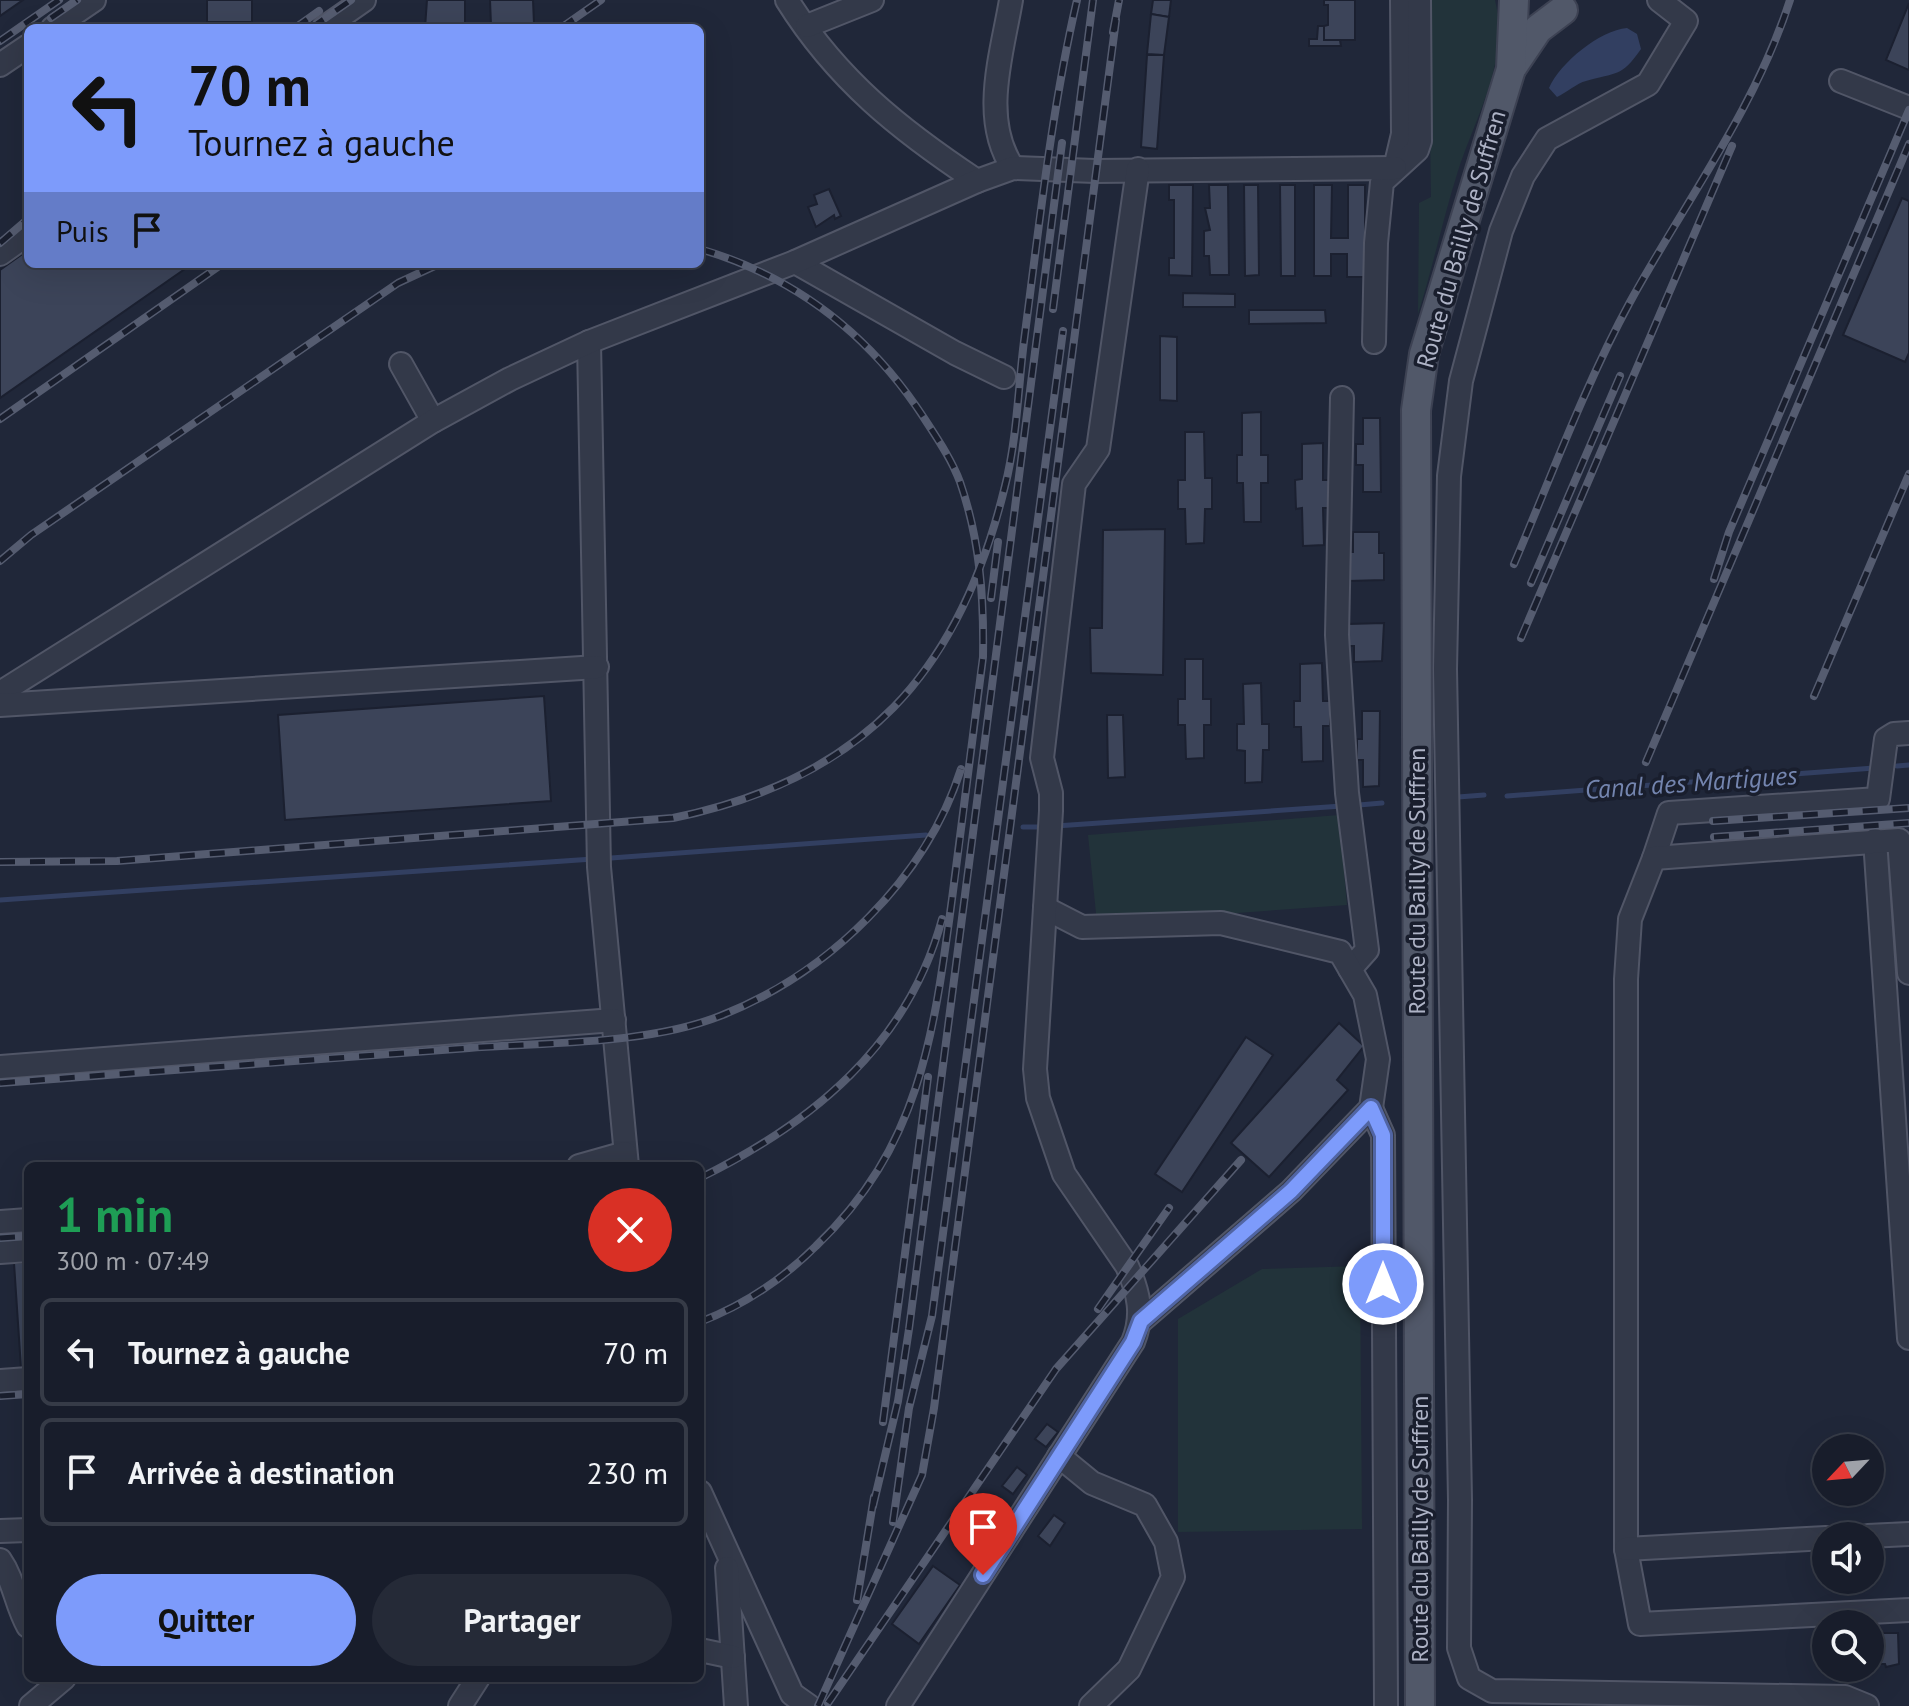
<!DOCTYPE html>
<html lang="fr">
<head>
<meta charset="utf-8">
<style>
	:root { --surface:#181d2b; --page:#252a37; --text:#f1f3f6; --muted:#9fa2a9; --line:#363b47; --accent:#7d9bfb }
	body { margin:0; font-family:"PT Sans",sans-serif; background:var(--page); color:var(--text); height:100vh; display:flex; flex-direction:column; font-size:30px; white-space:nowrap }
	* { box-sizing:border-box; margin:0 }
	p { font-size:26px; color:var(--muted) }
	.icon { flex:none; width:44px; height:44px; fill:none; stroke:currentColor; stroke-width:2; stroke-linecap:round; stroke-linejoin:round }
	.map { position:relative; flex:1; overflow:hidden }
	.sheet { position:absolute; left:24px; top:1162px; width:680px; height:520px; display:flex; flex-direction:column; background:var(--surface); border-radius:12px; box-shadow:0 8px 32px #0002,0 0 0 2px var(--line) }
	.sheet>* { flex:none }
	.guide { position:absolute; left:24px; top:24px; width:680px; height:244px; border-radius:12px; box-shadow:0 8px 32px #0002,0 0 0 2px var(--line); background:#7d9bfb; color:#111; overflow:hidden }
	.needle { width:52px; rotate:244deg }
	.controls { position:absolute; left:1812px; top:1434px; display:grid; gap:16px }
	.controls a { display:grid; place-items:center; width:72px; height:72px; border-radius:50%; background:var(--surface); box-shadow:0 8px 32px #0002,0 0 0 2px var(--line); font-size:40px }
	.pin { position:absolute; display:grid; place-items:center; width:68px; height:68px; color:#fff; margin:-82px -34px; border-radius:50% 50% 50% 0; rotate:-45deg; box-shadow:0 0 8px #0007 }
	.pin .icon { rotate:45deg }
	.me { position:absolute; width:88px; margin:-44px; rotate:0deg; stroke-linejoin:round; filter:drop-shadow(0 0 6px #0008) }
	.turn { display:flex; align-items:center; gap:28px; height:168px; padding:0 32px; font-size:36px }
	.turn .icon { width:104px; height:104px; stroke-width:2.5 }
	.turn b { display:block; font-size:56px; line-height:68px }
	.then { display:flex; align-items:center; height:76px; padding:0 32px; background:#0003; gap:16px; font-size:30px }
	.round { display:grid; place-items:center; flex:none; width:84px; height:84px; border-radius:42px; background:var(--page) }
	.overview { display:flex; align-items:center; justify-content:space-between; height:136px; padding:0 32px }
	h1 { font-size:48px; font-weight:700; line-height:60px; color:#1e9e55 }
	.action { display:flex; gap:16px; margin-top:auto; padding:16px 32px }
	.action a { flex:1; height:92px; border-radius:48px; background:var(--accent); color:#111; font-size:32px; font-weight:700; line-height:92px; text-align:center }
	.action a+a { background:var(--page); color:var(--text) }
	ul { padding:0; list-style:none }
	li { display:flex; align-items:center; gap:24px; height:108px; margin:0 16px 12px; padding:0 16px; border:4px solid var(--line); border-radius:12px }
	li div { flex:1 }
	li b { display:block; font-size:30px }
	li em { font-style:normal }
	.map>svg:first-child { display:block }
</style>
</head>
<body>
<div class="map">
<svg width="1909" height="1706" viewBox="0 0 1909 1706">
	<rect width="100%" height="100%" fill="#202739"/>
	<!-- green -->
	<g fill="#22333a">
		<path d="M 1428,0 L 1495,0 C 1510,61 1476,115 1458,171 C 1443,218 1433,267 1418,314 L 1419,203 L 1431,197 Z"/>
		<polygon points="1339,815 1347,905 1097,923 1088,835"/>
		<polygon points="1360,1266 1362,1529 1178,1532 1178,1319 1262,1269"/>
	</g>
	<!-- water -->
	<path fill="#323f61" d="M 1627,28 L 1637,34 L 1641,49 C 1621,78 1616,72 1586,81 C 1577,83 1566,93 1557,97 L 1549,88 C 1560,63 1600,30 1627,28 Z"/>
	<g fill="none" stroke-linecap="round" stroke-linejoin="round">
		<!-- stream -->
		<g stroke="#323f61" stroke-width="5">
			<polyline points="1897,766 1909,765"/>
			<polyline points="1507,796 1874,768"/>
			<polyline points="1458,797 1484,795"/>
			<polyline points="1359,805 1382,803"/>
			<polyline points="1056,826 1342,806"/>
			<polyline points="1023,827 1042,827"/>
			<polyline points="611,858 926,835"/>
			<polyline points="0,900 593,859"/>
		</g>
	</g>
	<!-- building -->
	<g fill="#3c4459" stroke="#1b2030" stroke-width="2">
		<polygon points="0,0 23,0 0,16"/>
		<rect x="207" y="0" width="45" height="22"/>
		<polygon points="427,0 465,0 465,23 469,23 469,28 425,28"/>
		<polygon points="490,0 533,0 534,24 491,25"/>
		<polygon points="1153,0 1171,0 1169,17 1151,14"/>
		<polygon points="1324,0 1355,0 1355,40 1324,40 1324,26 1328,25 1328,5 1324,5"/>
		<polygon points="1909,3 1909,70 1886,60"/>
		<polygon points="1151,14 1169,17 1164,55 1147,54"/>
		<polygon points="1318,26 1324,26 1324,40 1340,40 1341,46 1309,46 1309,39 1317,39"/>
		<polygon points="1147,55 1164,55 1157,149 1141,147"/>
		<polygon points="1169,185 1193,185 1192,276 1169,275 1169,258 1174,258 1174,200 1169,200"/>
		<polygon points="1209,185 1228,185 1229,275 1210,275 1209,256 1204,256 1204,231 1210,230 1205,208 1210,208"/>
		<polygon points="1244,185 1258,185 1259,275 1245,276"/>
		<polygon points="1280,185 1295,185 1295,276 1281,276"/>
		<polygon points="1314,185 1332,185 1331,238 1348,238 1348,185 1365,185 1365,277 1347,277 1347,254 1331,254 1331,276 1314,276"/>
		<polygon points="829,189 841,216 835,219 834,215 816,227 808,207 817,204 814,195"/>
		<polygon points="1902,198 1909,201 1909,353 1905,362 1843,335"/>
		<polygon points="28,250 28,264 192,264 0,398 0,270"/>
		<polygon points="1183,293 1235,294 1235,307 1183,307"/>
		<polygon points="1249,310 1325,310 1326,323 1249,324"/>
		<polygon points="1160,336 1177,337 1177,401 1160,400"/>
		<polygon points="1261,412 1261,455 1268,455 1268,483 1261,483 1261,522 1244,522 1243,483 1237,483 1237,455 1242,455 1242,413"/>
		<polygon points="1363,418 1380,418 1381,492 1363,492 1363,465 1356,465 1356,444 1363,444"/>
		<polygon points="1185,432 1204,432 1205,478 1212,478 1212,509 1205,509 1204,543 1186,544 1185,509 1178,509 1178,480 1185,480"/>
		<polygon points="1323,443 1323,480 1331,480 1331,508 1323,508 1324,545 1303,546 1302,508 1296,509 1295,480 1302,479 1302,444"/>
		<polygon points="1165,529 1163,675 1091,673 1090,628 1102,628 1103,530"/>
		<polygon points="1353,532 1379,532 1379,553 1384,553 1384,580 1348,581 1348,552 1353,552"/>
		<polygon points="1384,623 1382,661 1354,662 1354,646 1348,646 1348,624"/>
		<polygon points="1185,659 1203,659 1203,699 1211,699 1211,725 1204,725 1204,758 1186,759 1185,725 1178,725 1178,699 1185,699"/>
		<polygon points="1322,663 1323,701 1330,701 1330,726 1323,726 1323,761 1302,762 1301,727 1294,727 1294,701 1300,701 1300,664"/>
		<polygon points="1261,683 1262,724 1269,724 1269,750 1263,750 1262,782 1245,783 1245,751 1237,750 1237,724 1244,724 1243,684"/>
		<polygon points="544,696 551,801 285,820 278,715"/>
		<polygon points="1362,711 1380,711 1379,786 1363,787 1363,760 1357,760 1357,739 1362,739"/>
		<polygon points="1107,715 1123,715 1125,777 1108,778"/>
		<polygon points="1339,1023 1364,1046 1337,1080 1348,1090 1269,1177 1231,1143"/>
		<polygon points="1246,1037 1273,1055 1182,1192 1155,1174"/>
		<polygon points="28,1262 28,1368 21,1368 14,1263"/>
		<polygon points="1047,1424 1058,1432 1046,1447 1035,1439"/>
		<polygon points="1017,1467 1027,1475 1013,1494 1002,1486"/>
		<polygon points="1054,1515 1065,1523 1050,1546 1038,1536"/>
		<polygon points="979,1517 986,1522 976,1537 969,1532"/>
		<polygon points="933,1566 960,1585 919,1644 892,1624"/>
		<polygon points="1878,1633 1898,1633 1899,1664 1886,1667 1885,1664 1878,1664"/>
	</g>
	<g fill="none" stroke-linecap="round" stroke-linejoin="round">
		<defs>
			<g id="minor">
				<path d="M 787,0 C 837,80 900,130 977,181"/>
				<path d="M 1011,0 C 1002,54 980,119 1013,168"/>
				<polyline points="1659,0 1686,21 1648,84 1547,139 1523,176 1501,231 1461,381 1449,476 1445,669 1460,1500 1459,1648 1469,1678 1492,1691 1845,1697 1867,1706"/>
				<polyline points="807,26 872,0"/>
				<polyline points="53,28 94,0"/>
				<polyline points="324,28 364,0"/>
				<polyline points="0,65 28,46"/>
				<polyline points="1841,81 1909,108"/>
				<polyline points="1395,168 1403,134 1402,0"/>
				<polyline points="0,254 28,234"/>
				<polyline points="795,262 955,353 1004,377"/>
				<polyline points="589,342 599,867 627,1166"/>
				<polyline points="1374,342 1376,243 1382,182 1417,150 1420,141 1419,0"/>
				<polyline points="401,364 433,421"/>
				<polyline points="1342,398 1337,635 1347,793 1367,950 1350,969"/>
				<polyline points="0,693 433,421 510,379 589,342 795,262 977,181 1013,168 1095,171 1395,168"/>
				<polyline points="0,705 597,667"/>
				<polyline points="1875,840 1909,1338"/>
				<polyline points="1654,858 1669,813 1878,799 1886,739 1894,734 1909,733"/>
				<polyline points="1045,908 1082,927 1221,923 1340,952 1365,995 1378,1059 1371,1108 1291,1191 1141,1321"/>
				<polyline points="1909,973 1899,840 1654,858 1630,919 1626,979 1626,1549 1640,1624 1909,1610"/>
				<polyline points="0,1067 614,1020"/>
				<polyline points="1371,1108 1383,1135 1386,1706"/>
				<polyline points="579,1166 625,1153"/>
				<polyline points="0,1222 28,1220"/>
				<polyline points="0,1252 28,1250"/>
				<polyline points="0,1381 28,1379"/>
				<polyline points="1059,1456 1092,1483 1145,1505 1166,1542 1173,1577 1129,1669 1091,1706"/>
				<polyline points="700,1492 792,1694 809,1706"/>
				<polyline points="0,1531 28,1530"/>
				<polyline points="1868,1536 1909,1534"/>
				<polyline points="1626,1549 1826,1538"/>
				<path d="M 0,1560 C 14,1580 16,1605 28,1626"/>
				<polyline points="727,1568 736,1706"/>
				<polyline points="700,1650 733,1657"/>
				<polyline points="31,1706 64,1678"/>
				<polyline points="460,1706 478,1678"/>
				<path d="M 898,1706 L 1133,1342 C 1144,1315 1139,1293 1127,1266 L 1064,1174 L 1038,1098 L 1035,1069 L 1051,811 L 1051,793 L 1042,758 L 1074,484 L 1098,449 L 1138,169"/>
			</g>
			<g id="major">
				<polyline points="1513,66 1538,29 1563,10"/>
				<polyline points="1420,1706 1416,410 1424,354 1511,69 1514,0"/>
			</g>
		</defs>
		<!-- minor casing -->
		<use href="#minor" stroke="#515667" stroke-width="26"/>
		<!-- major casing -->
		<use href="#major" stroke="#3d4253" stroke-width="32"/>
		<!-- minor -->
		<use href="#minor" stroke="#333949" stroke-width="22"/>
		<!-- major -->
		<use href="#major" stroke="#515869" stroke-width="28"/>
		<defs>
			<g id="rail">
				<polyline points="51,18 77,0"/>
				<polyline points="295,28 319,11"/>
				<polyline points="311,28 351,0"/>
				<polyline points="561,28 601,0"/>
				<polyline points="1113,32 1119,0"/>
				<polyline points="0,41 59,0"/>
				<polyline points="0,243 28,219"/>
				<path d="M 700,249 C 796,277 870,335 924,418 C 937,438 952,460 960,482 C 980,540 984,597 983,657 C 972,738 963,818 952,899 C 934,1034 920,1147 816,1246 C 783,1279 744,1305 700,1322"/>
				<polyline points="1053,309 1093,0"/>
				<polyline points="0,419 222,264"/>
				<polyline points="0,561 31,535 398,283 439,264"/>
				<path d="M 1514,564 C 1551,477 1585,385 1630,302 C 1685,202 1755,109 1790,0"/>
				<polyline points="1714,579 1729,532 1909,110"/>
				<polyline points="1531,583 1620,376"/>
				<polyline points="991,598 998,542"/>
				<polyline points="1521,638 1732,146"/>
				<polyline points="1814,696 1909,474"/>
				<polyline points="1646,762 1909,144"/>
				<polyline points="1713,821 1909,808"/>
				<polyline points="1714,837 1909,823"/>
				<path d="M 0,862 L 117,861 L 673,818 C 864,779 960,672 1005,486 C 1017,439 1018,389 1024,341 C 1039,227 1051,112 1077,0"/>
				<path d="M 0,1083 C 156,1071 313,1060 469,1048 C 548,1042 646,1045 720,1016 C 828,974 926,879 961,769"/>
				<path d="M 700,1178 C 812,1123 908,1045 942,919"/>
				<polyline points="0,1238 28,1236"/>
				<polyline points="1098,1309 1169,1208"/>
				<polyline points="0,1396 28,1394"/>
				<polyline points="883,1422 928,1077"/>
				<polyline points="873,1506 898,1401 909,1329 1062,143"/>
				<polyline points="893,1522 909,1408 932,1316 1063,331"/>
				<polyline points="857,1600 874,1497"/>
				<polyline points="828,1703 1056,1369 1241,1160"/>
				<polyline points="818,1706 922,1475 934,1408 1116,20"/>
			</g>
		</defs>
		<!-- rail casing -->
		<use href="#rail" stroke="#555c70" stroke-width="8"/>
		<!-- rail -->
		<use href="#rail" stroke="#191e2d" stroke-width="5" stroke-dasharray="15" stroke-linecap="butt"/>
	</g>
	<g fill="none" stroke-linecap="round" stroke-linejoin="round">
		<defs>
			<polyline id="route" points="983,1575 1133,1342 1141,1321 1291,1191 1371,1108 1383,1135 1383,1284"/>
		</defs>
		<!-- route casing -->
		<use href="#route" stroke="#5165a3" stroke-width="20"/>
		<!-- route -->
		<use href="#route" stroke="#7d9bfb" stroke-width="14"/>
	</g>
	<g text-anchor="middle" dominant-baseline="central" stroke-width="7" stroke-linejoin="round" paint-order="stroke">
		<!-- street labels -->
		<g font-size="24" fill="#aeb3c6" stroke="#191e2d">
			<text transform="translate(1461 239) rotate(-74)">Route du Bailly de Suffren</text>
			<text transform="translate(1416 881) rotate(-90)">Route du Bailly de Suffren</text>
			<text transform="translate(1419 1529) rotate(-90)">Route du Bailly de Suffren</text>
		</g>
		<!-- water labels -->
		<g font-size="26" font-style="italic" fill="#7485af" stroke="#191e2d">
			<text transform="translate(1691 782) rotate(-4)">Canal des Martigues</text>
		</g>
	</g>
</svg>
<div class="controls">
<a><svg class="needle" viewBox="-14 -14 28 28"><path d="M0-13l5 13h-10z" fill="#e53935"/><path d="M0 13l5-13h-10z" fill="#9fa2a9"/></svg></a>
<a><svg class="icon" aria-label="sound" viewBox="0 0 24 24"><path d="M4 9h4l5-4v14l-5-4H4zM17 9q2 3 0 6"/></svg></a>
<a><svg class="icon" aria-label="search" viewBox="0 0 24 24"><circle cx="10" cy="10" r="6"/><path d="M15 15l6 6"/></svg></a>
</div>
<div class="pin" style="left:983px;top:1575px;background:#d93025"><svg class="icon" aria-label="arrive" viewBox="0 0 24 24"><path d="M6 21V4h12l-3 4 3 4H6"/></svg></div>
<svg class="me" style="left:1383px;top:1284px" viewBox="-20 -20 40 40"><circle r="17" fill="#7d9bfb" stroke="#fff" stroke-width="3"/><path d="M0-11L8 9 0 5-8 9z" fill="#fff"/></svg>
<div class="guide">
<div class="turn"><svg class="icon" aria-label="left" viewBox="0 0 24 24"><path d="M17 20v-9H6M10 6l-5 5 5 5"/></svg><div><b>70 m</b>Tournez à gauche</div></div>
<div class="then">Puis<svg class="icon" aria-label="arrive" viewBox="0 0 24 24"><path d="M6 21V4h12l-3 4 3 4H6"/></svg></div>
</div>
<section class="sheet">
<div class="overview"><div><h1>1 min</h1><p>300 m · 07:49</p></div><a class="round" style="background:#d93025;color:#fff"><svg class="icon" aria-label="close" viewBox="0 0 24 24"><path d="M6 6l12 12M18 6L6 18"/></svg></a></div>
<ul>
<li><svg class="icon" aria-label="left" viewBox="0 0 24 24"><path d="M17 20v-9H6M10 6l-5 5 5 5"/></svg><div><b>Tournez à gauche</b></div><em>70 m</em></li>
<li><svg class="icon" aria-label="arrive" viewBox="0 0 24 24"><path d="M6 21V4h12l-3 4 3 4H6"/></svg><div><b>Arrivée à destination</b></div><em>230 m</em></li>
</ul>
<div class="action"><a>Quitter</a><a>Partager</a></div>
</section>
</div>
</body>
</html>
